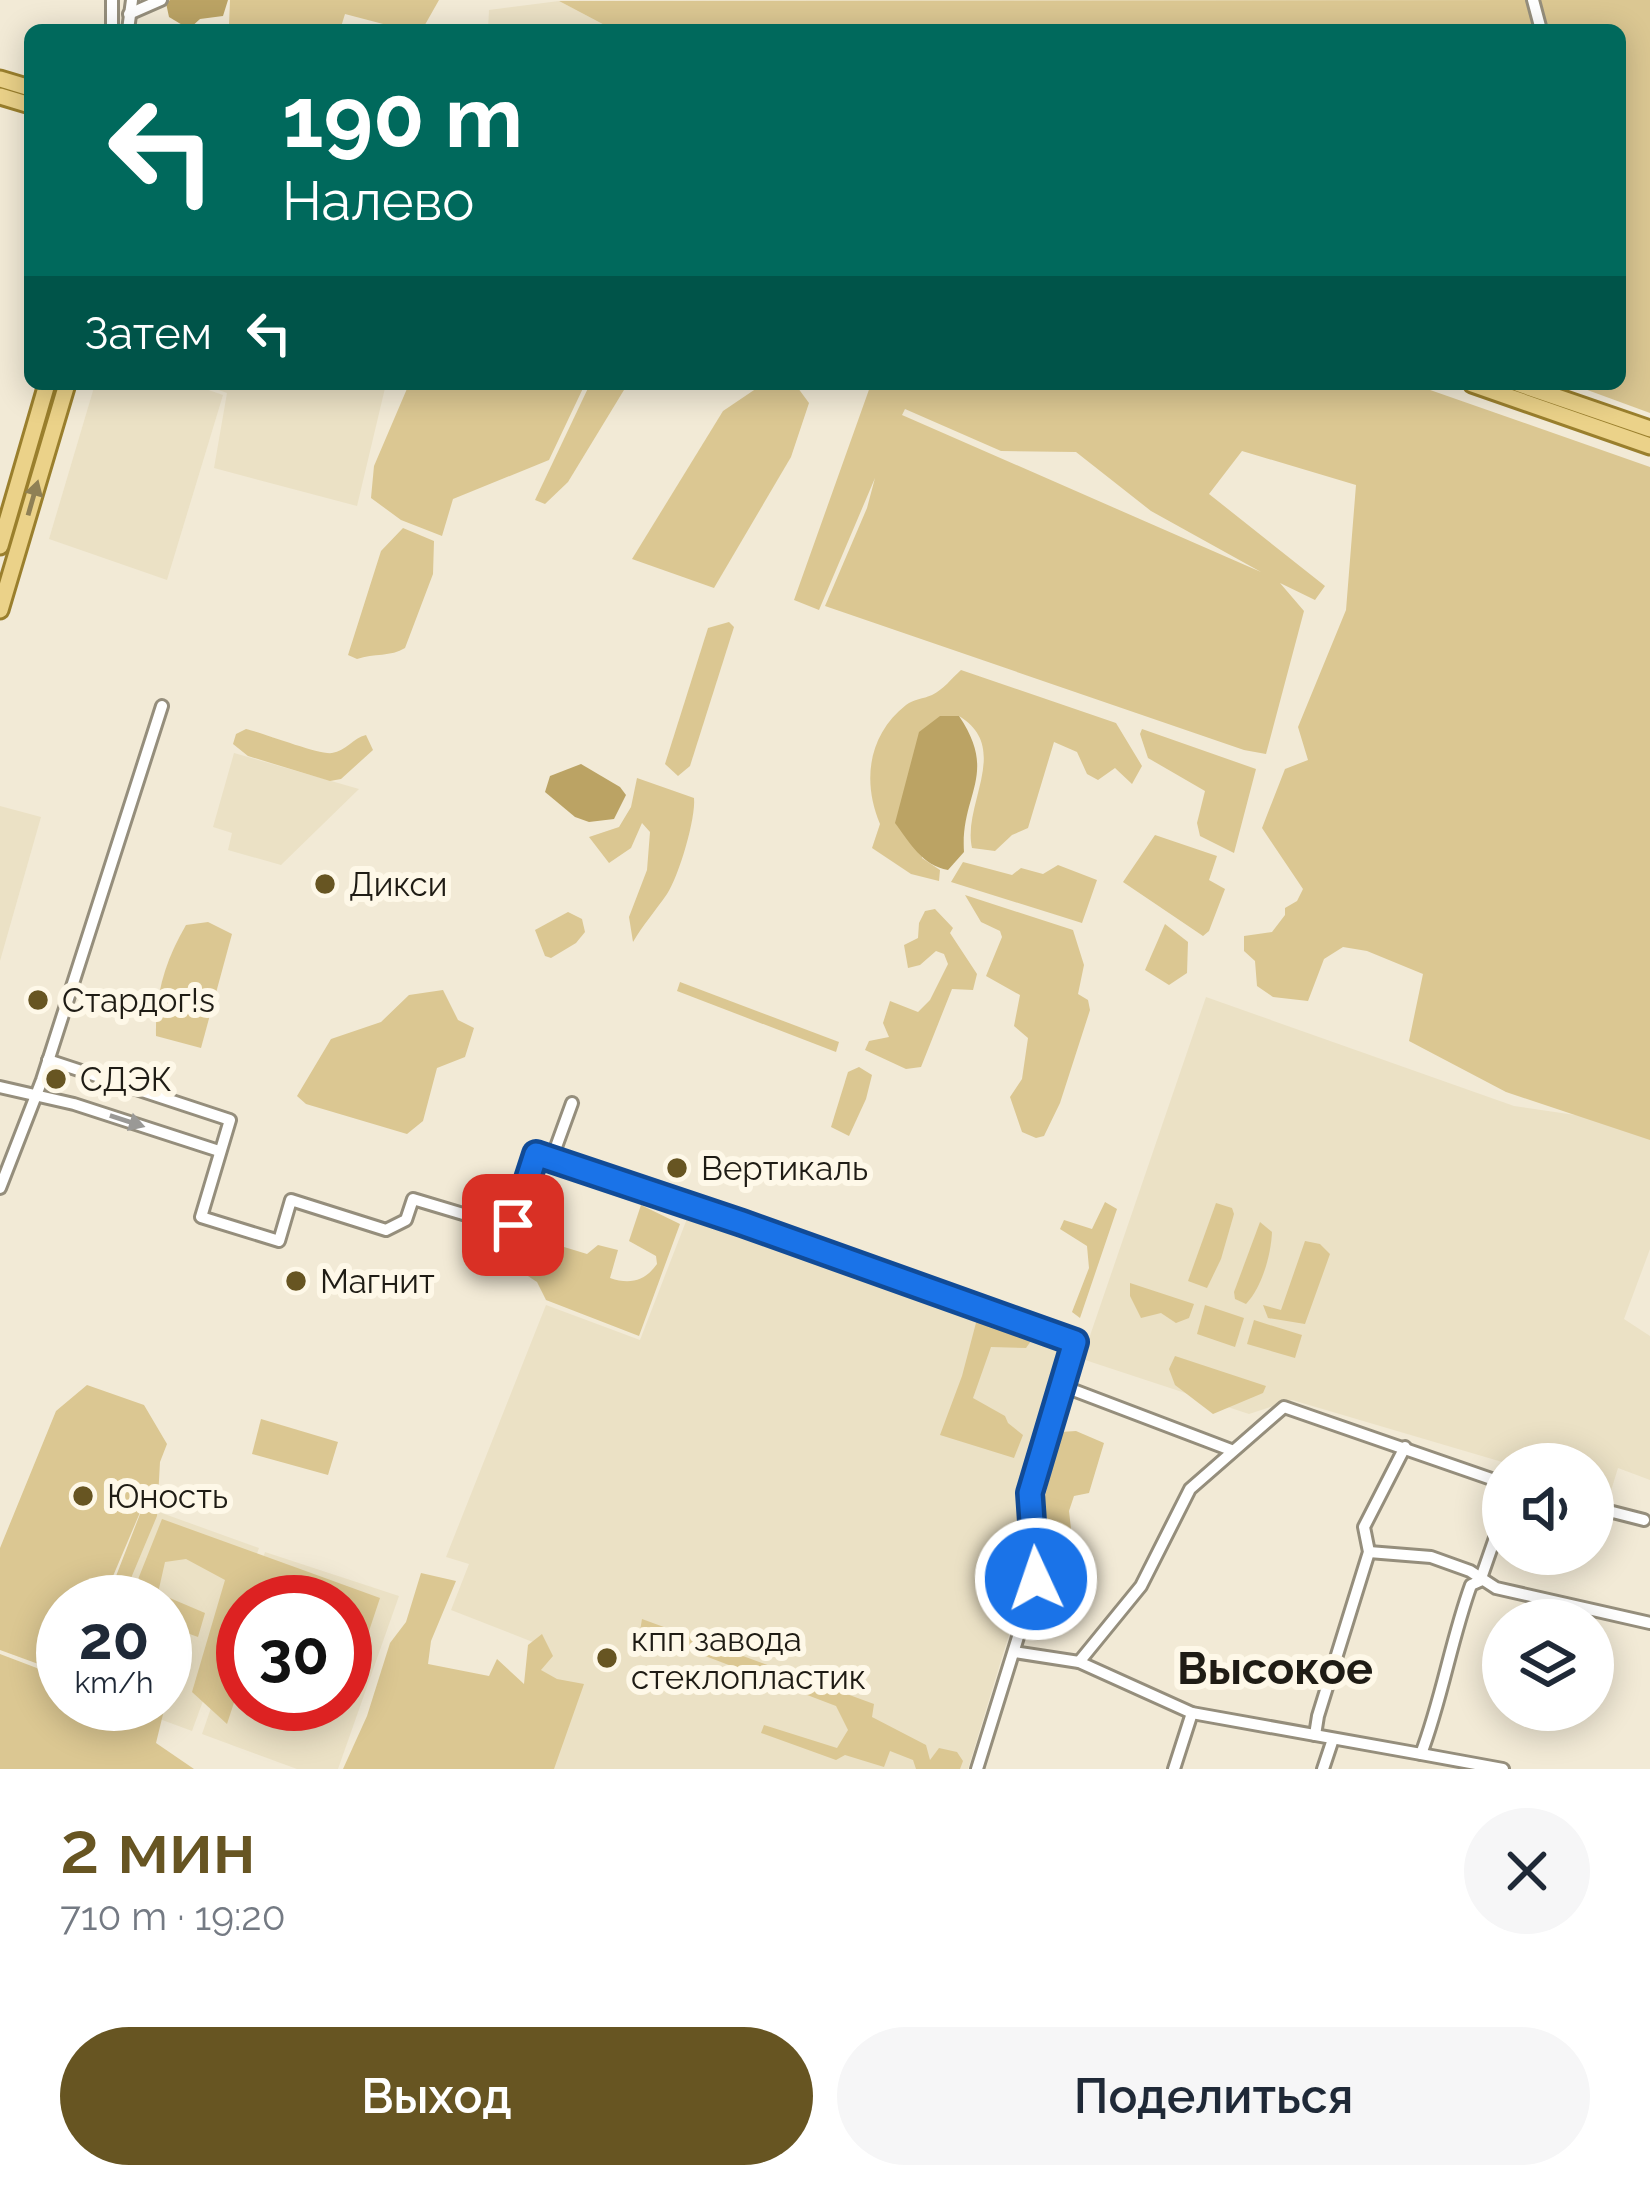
<!DOCTYPE html>
<html lang="ru">
<head>
<meta charset="utf-8">
<style>
	:root { --surface:#fff; --page:#f6f6f7; --text:#1f2937; --muted:#747a83; --accent:#675522 }
	body { margin:0; font-family:Raleway,sans-serif; background:var(--page); color:var(--text); height:100vh; display:flex; flex-direction:column; font-size:45px; white-space:nowrap }
	* { box-sizing:border-box; margin:0 }
	p { font-size:39px; color:var(--muted) }
	.icon { flex:none; width:66px; height:66px; fill:none; stroke:currentColor; stroke-width:2; stroke-linecap:round; stroke-linejoin:round }
	.map { position:relative; height:1769px; overflow:hidden }
	.drawer { display:flex; flex-direction:column; background:var(--surface); flex:1 }
	.drawer>* { flex:none }
	.guide { position:absolute; left:24px; top:24px; width:1602px; height:366px; border-radius:18px; box-shadow:0 6px 30px #0003; background:#00695c; color:#fff; overflow:hidden }
	.buttons { position:absolute; left:1482px; top:1443px; display:grid; gap:24px }
	.buttons a { display:grid; place-items:center; width:132px; height:132px; border-radius:50%; background:var(--surface); box-shadow:0 6px 30px #0003; font-size:60px }
	.speed { position:absolute; left:36px; top:1575px; display:flex; gap:24px; font-size:60px; font-weight:700; text-align:center }
	.speed>* { display:grid; place-content:center; width:156px; height:156px; border-radius:50%; background:var(--surface); box-shadow:0 6px 30px #0003; line-height:1 }
	.speed small { font-size:30px; font-weight:400 }
	.speed .limit { border:18px solid #d22; background:#fff; color:#111 }
	.pin { position:absolute; display:grid; place-items:center; width:102px; height:102px; color:#fff; margin:-51px; border-radius:24px; box-shadow:0 6px 18px #0006 }
	.me { position:absolute; width:132px; margin:-66px; rotate:357deg; stroke-linejoin:round; filter:drop-shadow(0 0 9px #0008) }
	.turn { display:flex; align-items:center; gap:42px; height:252px; padding:0 60px; font-size:54px }
	.turn .icon { width:156px; height:156px; stroke-width:2.5 }
	.turn b { display:block; font-size:84px; line-height:102px }
	.then { display:flex; align-items:center; height:114px; padding:0 60px; background:#0003; gap:24px; font-size:45px }
	.round { display:grid; place-items:center; flex:none; width:126px; height:126px; border-radius:63px; background:var(--page) }
	.summary { display:flex; align-items:center; justify-content:space-between; height:204px; padding:0 60px }
	h1 { font-size:72px; font-weight:600; line-height:90px; color:var(--accent) }
	.action { display:flex; gap:24px; margin-top:auto; padding:24px 60px }
	.action a { flex:1; height:138px; border-radius:72px; background:var(--accent); color:#fff; font-size:48px; font-weight:600; line-height:138px; text-align:center }
	.action a+a { background:var(--page); color:var(--text) }
	.map>svg:first-child { display:block }
</style>
</head>
<body>
<div class="map">
<svg width="1650" height="1769" viewBox="0 0 1650 1769">
	<rect width="100%" height="100%" fill="#f2ead6"/>
	<!-- built -->
	<g fill="#ebe1c5">
		<polygon points="559,1 614,30 488,30 489,10"/>
		<polygon points="95,384 191,384 223,395 167,580 49,539"/>
		<polygon points="202,384 386,384 357,506 214,468 227,393"/>
		<polygon points="234,753 359,789 281,865 228,850 232,833 213,827"/>
		<polygon points="0,806 41,817 0,961"/>
		<polygon points="1206,997 1514,1106 1650,1126 1650,1249 1624,1319 1650,1336 1650,1480 1618,1468 1610,1494 1593,1489 1593,1464 1509,1464 1292,1400 1249,1414 1082,1359"/>
		<polygon points="690,1211 1065,1349 1022,1496 1031,1562 968,1769 541,1769 536,1686 548,1648 451,1610 469,1564 446,1557 546,1305 640,1340"/>
		<polygon points="145,1507 259,1548 192,1731 119,1704 165,1704 165,1602 111,1602"/>
		<polygon points="265,1552 399,1596 338,1769 297,1769 202,1734 243,1615 243,1704 345,1704 345,1602 248,1602"/>
	</g>
	<!-- green -->
	<g fill="#dbc792" fill-rule="evenodd">
		<polygon points="230,0 439,0 422,30 406,30 345,14 340,30 235,30 229,25"/>
		<polygon points="1650,0 1650,413 1571,384 1620,384 1620,30 614,30 559,1"/>
		<polygon points="409,384 585,384 549,460 453,499 442,536 401,520 371,498 374,466"/>
		<polygon points="590,384 627,385 568,482 545,504 535,500"/>
		<polygon points="763,384 795,384 809,403 791,457 714,588 632,559 723,411"/>
		<path d="M 871,384 L 1413,384 L 1650,467 L 1650,1140 L 1506,1092 L 1409,1041 L 1423,974 L 1367,951 L 1343,947 L 1324,959 L 1308,1001 L 1273,997 L 1257,986 L 1255,961 L 1244,951 L 1244,936 L 1272,932 L 1285,915 L 1285,908 L 1297,901 L 1303,889 L 1262,828 L 1285,769 L 1308,760 L 1298,727 L 1346,610 L 1356,485 L 1242,451 L 1209,494 L 1325,586 L 1315,600 L 1280,583 L 1304,611 L 1266,754 L 1244,750 L 825,606 L 867,508 L 875,478 L 819,610 L 794,600 ZM 905,409 L 1001,451 L 1076,452 L 1151,511 L 1261,572 L 902,415 Z"/>
		<path d="M 403,528 L 434,541 L 433,574 L 405,648 C 391,657 374,653 357,659 L 348,655 L 381,551 Z"/>
		<polygon points="729,622 734,627 690,766 678,776 665,764 708,628"/>
		<path d="M 961,670 L 1116,723 L 1142,766 L 1132,784 L 1115,768 L 1098,780 L 1087,774 L 1077,752 L 1054,742 L 1028,828 L 1012,835 L 995,851 L 972,848 C 962,804 1012,748 959,716 L 922,858 L 940,870 L 939,881 L 911,874 L 872,848 L 880,824 C 862,781 868,735 906,705 C 914,699 923,699 932,695 C 943,690 952,678 961,670 Z"/>
		<path d="M 246,729 C 264,733 319,755 332,753 C 346,751 353,738 366,735 L 373,750 L 341,779 L 330,781 L 248,756 L 233,744 L 236,734 Z"/>
		<polygon points="1142,729 1256,769 1234,853 1200,836 1197,823 1205,791 1148,758 1140,734"/>
		<path d="M 637,778 L 694,798 C 696,818 679,876 667,894 C 656,910 643,925 633,942 L 629,917 L 647,870 L 650,832 L 642,823 L 631,848 L 609,863 L 589,837 L 619,827 L 631,807 Z"/>
		<polygon points="1155,835 1217,856 1209,880 1225,889 1209,931 1203,936 1123,882"/>
		<polygon points="963,862 1012,875 1021,868 1043,874 1058,865 1097,880 1082,923 951,882"/>
		<polygon points="965,895 1073,930 1084,965 1078,994 1088,1000 1090,1010 1060,1103 1044,1136 1036,1138 1022,1132 1010,1097 1022,1079 1028,1038 1014,1026 1020,995 986,976 1002,937 1000,931 981,922"/>
		<polygon points="935,909 953,928 950,933 977,974 973,990 952,989 921,1067 906,1069 865,1050 869,1041 889,1037 883,1023 890,1001 918,1012 930,1000 948,964 944,954 936,951 920,965 908,968 904,945 918,938 919,923 925,911"/>
		<polygon points="568,912 582,919 585,932 576,943 551,958 545,956 535,930"/>
		<path d="M 208,922 L 232,934 L 201,1048 L 156,1036 C 155,995 165,961 186,925 Z"/>
		<polygon points="1165,924 1188,942 1187,973 1169,985 1145,970"/>
		<polygon points="680,982 839,1042 836,1052 677,991"/>
		<polygon points="443,990 458,1020 474,1028 465,1057 437,1068 423,1121 407,1134 306,1104 297,1096 331,1039 381,1022 409,995"/>
		<polygon points="859,1067 872,1075 866,1099 849,1136 831,1127 848,1072"/>
		<polygon points="1105,1202 1117,1209 1080,1318 1072,1312 1089,1268 1087,1246 1060,1229 1064,1220 1092,1229"/>
		<polygon points="1216,1203 1232,1208 1234,1214 1221,1259 1207,1288 1188,1281"/>
		<path d="M 641,1205 L 680,1224 L 639,1336 L 546,1300 L 537,1282 L 519,1270 L 524,1250 L 538,1239 L 587,1254 L 598,1245 L 618,1250 L 610,1278 C 630,1285 645,1281 657,1264 L 656,1256 L 629,1241 Z"/>
		<path d="M 1260,1222 L 1272,1232 C 1271,1255 1262,1287 1246,1304 L 1235,1299 L 1234,1292 Z"/>
		<polygon points="1305,1241 1320,1244 1330,1254 1305,1324 1268,1318 1263,1305 1281,1310"/>
		<polygon points="1130,1283 1194,1304 1189,1318 1176,1323 1161,1313 1141,1318 1130,1296"/>
		<polygon points="1205,1305 1244,1318 1235,1347 1197,1334"/>
		<polygon points="977,1319 1031,1341 1026,1348 991,1347 973,1398 1005,1416 1008,1423 1023,1435 1014,1458 940,1435 962,1376"/>
		<polygon points="1254,1320 1302,1335 1295,1358 1247,1344"/>
		<polygon points="1175,1356 1266,1386 1263,1393 1213,1414 1175,1385 1169,1369"/>
		<polygon points="87,1385 144,1405 167,1444 160,1462 157,1516 121,1602 106,1602 147,1496 102,1602 63,1602 63,1673 0,1650 0,1548 56,1411"/>
		<polygon points="261,1419 338,1442 328,1475 252,1454"/>
		<polygon points="1076,1431 1104,1443 1089,1493 1074,1496 1069,1511 1073,1546 1050,1543 1044,1501 1060,1432"/>
		<polygon points="162,1519 380,1598 368,1634 345,1625 345,1602 282,1602 270,1598 267,1602 243,1602 243,1675 227,1724 192,1692 225,1580 186,1559 165,1562 158,1593 205,1613 198,1637 165,1625 165,1602 129,1602"/>
		<polygon points="421,1573 456,1581 431,1641 428,1664 489,1676 497,1659 524,1684 528,1645 542,1634 553,1656 541,1670 557,1679 584,1684 554,1769 343,1769 367,1716 390,1643 406,1622"/>
		<polygon points="642,1619 874,1704 872,1717 926,1745 930,1760 939,1748 957,1752 963,1761 960,1769 916,1769 913,1760 890,1751 884,1767 845,1755 836,1760 761,1733 764,1725 837,1748 848,1730 836,1706 640,1631"/>
		<polygon points="0,1654 63,1678 63,1704 166,1702 156,1743 194,1769 0,1769"/>
	</g>
	<!-- water -->
	<g fill="#bba364">
		<polygon points="170,0 228,0 223,16 200,19 189,29 169,17 166,3"/>
		<path d="M 940,716 L 959,716 C 999,775 960,794 964,852 L 948,870 C 923,866 909,842 895,823 L 919,732 Z"/>
		<polygon points="581,764 620,787 626,795 614,819 589,822 575,817 545,792 550,776"/>
	</g>
	<g fill="none" stroke-linecap="round" stroke-linejoin="round">
		<defs>
			<g id="minor">
				<polyline points="1533,0 1541,30"/>
				<polyline points="129,14 161,0"/>
				<polyline points="112,30 112,0"/>
				<polyline points="128,30 132,0"/>
				<polyline points="48,1060 230,1120 201,1217 279,1241 291,1200 386,1230 406,1220 413,1199 510,1228 536,1154 742,1223 1075,1342 1030,1493 1036,1579 977,1769"/>
				<polyline points="0,1087 74,1104 219,1151"/>
				<polyline points="552,1158 572,1103"/>
				<polyline points="0,1188 42,1080 162,706"/>
				<polyline points="1060,1385 1231,1450"/>
				<polyline points="1593,1507 1644,1520"/>
				<polyline points="1369,1552 1431,1557 1470,1571 1496,1588 1650,1623"/>
				<path d="M 1014,1652 L 1079,1662 L 1192,1713 L 1421,1754 C 1442,1699 1451,1640 1471,1585 L 1480,1581 L 1503,1515"/>
				<polyline points="1079,1662 1141,1586 1190,1489 1284,1407 1503,1483"/>
				<polyline points="1315,1735 1318,1716 1369,1552 1364,1527 1405,1447"/>
				<polyline points="1421,1754 1503,1769"/>
				<polyline points="1174,1769 1192,1713"/>
				<polyline points="1323,1769 1333,1739"/>
			</g>
			<g id="primary">
				<polyline points="0,79 30,88"/>
				<polyline points="0,96 30,105"/>
				<polyline points="1472,384 1650,446"/>
				<polyline points="1519,384 1650,429"/>
				<polyline points="0,546 47,384"/>
				<polyline points="0,610 67,384"/>
			</g>
		</defs>
		<!-- minor casing -->
		<use href="#minor" stroke="#958e7c" stroke-width="16"/>
		<!-- primary casing -->
		<use href="#primary" stroke="#9a7f2d" stroke-width="21"/>
		<!-- minor -->
		<use href="#minor" stroke="#fff" stroke-width="10"/>
		<!-- primary -->
		<use href="#primary" stroke="#ebd289" stroke-width="15"/>
	</g>
	<!-- one-way arrows -->
	<defs><path id="oneway-solid" d="M-6-.8H1V-3.2L6.5 0L1 3.2V.8H-6Z" transform="scale(3)"/></defs>
	<use fill="#8f8055" href="#oneway-solid" transform="translate(33 498) rotate(-74)"/>
	<use fill="#9a9996" href="#oneway-solid" transform="translate(127 1121) rotate(18)"/>
	<g fill="none" stroke-linecap="round" stroke-linejoin="round">
		<defs>
			<polyline id="route" points="513,1225 536,1154 742,1223 1075,1342 1030,1493 1036,1579"/>
		</defs>
		<!-- route casing -->
		<use href="#route" stroke="#114b97" stroke-width="30"/>
		<!-- route -->
		<use href="#route" stroke="#1a73e8" stroke-width="21"/>
	</g>
	<!-- markers -->
	<g fill="#675522" stroke="#fef8e8" stroke-width="4.5">
		<circle cx="325" cy="884" r="12"/>
		<circle cx="38" cy="1000" r="12"/>
		<circle cx="56" cy="1079" r="12"/>
		<circle cx="677" cy="1168" r="12"/>
		<circle cx="296" cy="1281" r="12"/>
		<circle cx="83" cy="1496" r="12"/>
		<circle cx="607" cy="1658" r="12"/>
	</g>
	<g text-anchor="middle" dominant-baseline="central" stroke-width="12" stroke-linejoin="round" paint-order="stroke">
		<!-- poi labels -->
		<g font-size="33" fill="#1f1c15" stroke="#fef8e8" text-anchor="start">
			<text x="349" y="884">Дикси</text>
			<text x="62" y="1000">Стардог!s</text>
			<text x="80" y="1079">СДЭК</text>
			<text x="701" y="1168">Вертикаль</text>
			<text x="320" y="1281">Магнит</text>
			<text x="107" y="1496">Юность</text>
			<text x="631" y="1639">кпп завода<tspan x="631" dy="38">стеклопластик</tspan></text>
		</g>
		<!-- district labels -->
		<g font-size="45" font-weight="bold" fill="#1f1c15" stroke="#fef8e8">
			<text x="1275" y="1668">Высокое</text>
		</g>
	</g>
</svg>
<div class="buttons">
<a><svg class="icon" aria-label="sound" viewBox="0 0 24 24"><path d="M4 9h4l5-4v14l-5-4H4zM17 9q2 3 0 6"/></svg></a>
<a><svg class="icon" aria-label="layers" viewBox="0 0 24 24"><path d="M12 4l9 5-9 5-9-5zM3 14l9 5 9-5"/></svg></a>
</div>
<div class="speed"><div>20<small>km/h</small></div><div class="limit">30</div></div>
<div class="pin" style="left:513px;top:1225px;background:#d93025"><svg class="icon" aria-label="arrive" viewBox="0 0 24 24"><path d="M6 21V4h12l-3 4 3 4H6"/></svg></div>
<svg class="me" style="left:1036px;top:1579px" viewBox="-20 -20 40 40"><circle r="17" fill="#1a73e8" stroke="#fff" stroke-width="3"/><path d="M0-11L8 9 0 5-8 9z" fill="#fff"/></svg>
<div class="guide">
<div class="turn"><svg class="icon" aria-label="left" viewBox="0 0 24 24"><path d="M17 20v-9H6M10 6l-5 5 5 5"/></svg><div><b>190 m</b>Налево</div></div>
<div class="then">Затем<svg class="icon" aria-label="left" viewBox="0 0 24 24"><path d="M17 20v-9H6M10 6l-5 5 5 5"/></svg></div>
</div>
</div>
<section class="drawer">
<div class="summary"><div><h1>2 мин</h1><p>710 m · 19:20</p></div><a class="round"><svg class="icon" aria-label="close" viewBox="0 0 24 24"><path d="M6 6l12 12M18 6L6 18"/></svg></a></div>
<div class="action"><a>Выход</a><a>Поделиться</a></div>
</section>
</body>
</html>
